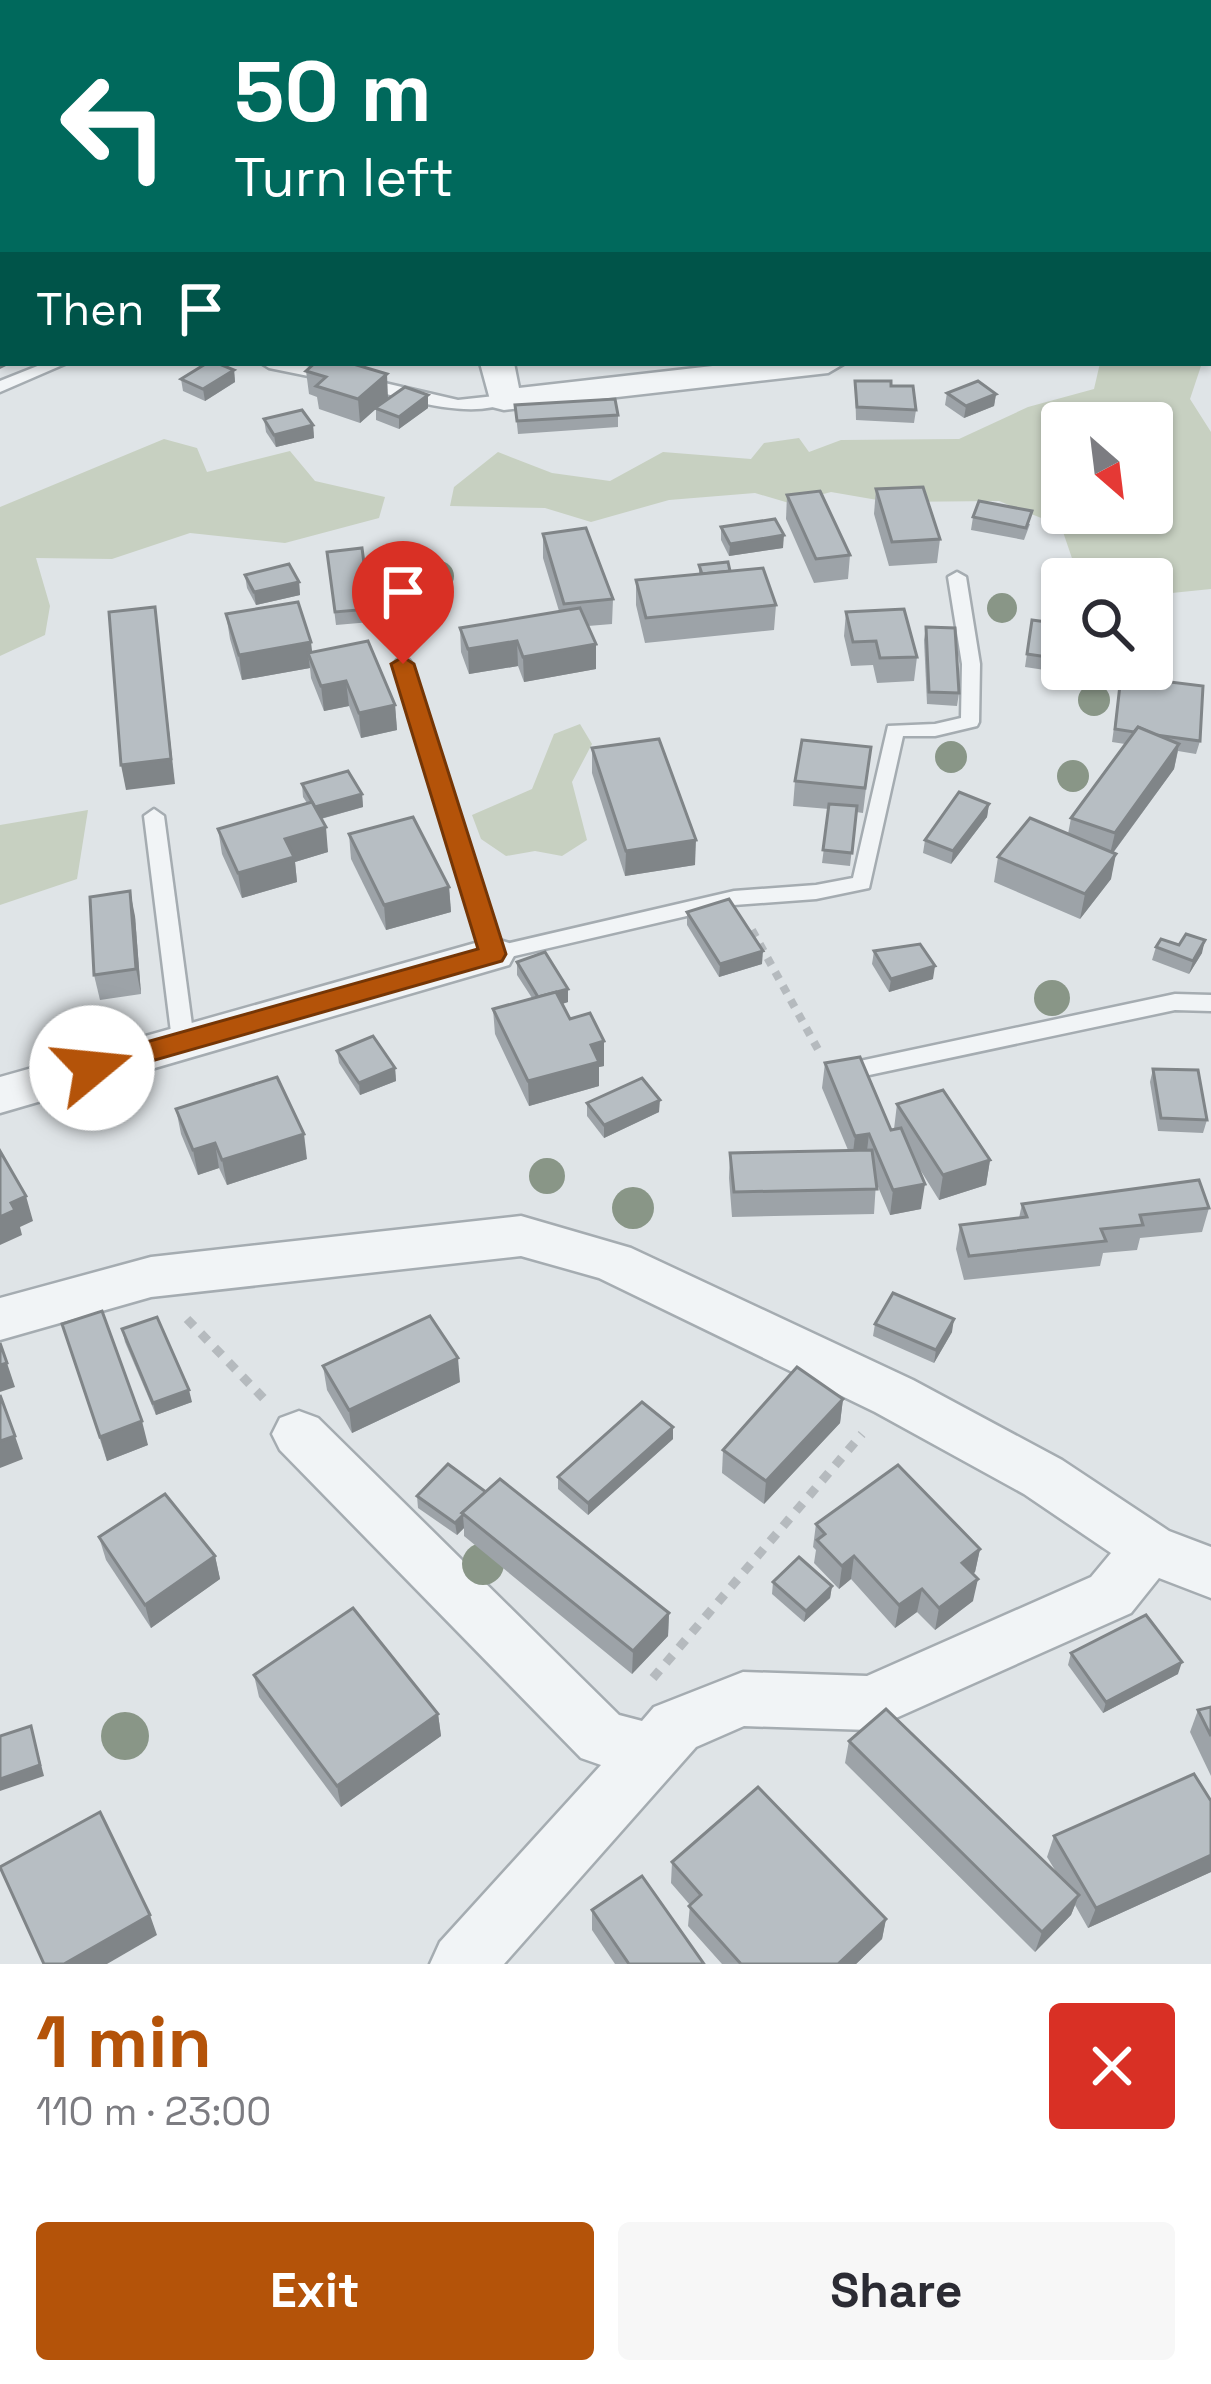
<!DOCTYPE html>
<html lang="en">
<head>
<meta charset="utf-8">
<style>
	:root { --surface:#fff; --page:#f7f7f7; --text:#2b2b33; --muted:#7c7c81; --accent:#b45309 }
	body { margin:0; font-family:"Space Grotesk",sans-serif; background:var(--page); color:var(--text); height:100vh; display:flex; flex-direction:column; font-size:45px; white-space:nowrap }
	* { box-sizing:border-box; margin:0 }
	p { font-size:39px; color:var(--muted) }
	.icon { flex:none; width:66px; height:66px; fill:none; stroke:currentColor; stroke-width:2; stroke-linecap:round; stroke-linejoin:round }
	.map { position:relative; height:1964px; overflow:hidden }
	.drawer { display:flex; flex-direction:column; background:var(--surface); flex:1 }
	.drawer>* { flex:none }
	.banner { position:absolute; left:0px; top:0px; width:1212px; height:366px; box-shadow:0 3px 9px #0004; background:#00695c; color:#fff; overflow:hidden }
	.needle { width:78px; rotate:152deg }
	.buttons { position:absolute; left:1041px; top:402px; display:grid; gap:24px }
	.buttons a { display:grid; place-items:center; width:132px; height:132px; border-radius:12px; background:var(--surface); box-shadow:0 3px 9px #0004; font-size:60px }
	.pin { position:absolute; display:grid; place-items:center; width:102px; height:102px; color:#fff; margin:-123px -51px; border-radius:50% 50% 50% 0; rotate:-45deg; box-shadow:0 0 12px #0007 }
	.pin .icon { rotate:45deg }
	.me { position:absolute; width:132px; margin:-66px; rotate:73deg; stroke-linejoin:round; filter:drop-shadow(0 0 9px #0008) }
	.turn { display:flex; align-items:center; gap:42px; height:252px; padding:0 36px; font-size:54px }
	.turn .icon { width:156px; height:156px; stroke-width:2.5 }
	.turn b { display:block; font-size:84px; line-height:102px }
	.then { display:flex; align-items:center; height:114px; padding:0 36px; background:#0003; gap:24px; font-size:45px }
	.round { display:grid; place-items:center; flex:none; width:126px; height:126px; border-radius:12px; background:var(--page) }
	.overview { display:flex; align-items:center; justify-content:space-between; height:204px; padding:0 36px }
	h1 { font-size:72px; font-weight:700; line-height:90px; color:var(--accent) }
	.button { display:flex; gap:24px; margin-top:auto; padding:24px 36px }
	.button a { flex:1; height:138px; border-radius:12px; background:var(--accent); color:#fff; font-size:48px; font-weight:700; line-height:138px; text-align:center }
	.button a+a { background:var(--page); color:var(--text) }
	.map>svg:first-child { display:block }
</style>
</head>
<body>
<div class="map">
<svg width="1211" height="1964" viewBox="0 0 1211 1964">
	<rect width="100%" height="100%" fill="#dfe4e7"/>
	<!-- green -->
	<g fill="#c7d0c1" fill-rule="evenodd">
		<path d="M 1100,363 L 1202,363 L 1190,399 L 1211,432 L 1211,589 L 1152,595 L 1152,579 L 1086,579 L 1076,570 L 1061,526 L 999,501 L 889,502 L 831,492 L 789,503 L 755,493 L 669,500 L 591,522 L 545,508 L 450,506 L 454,487 L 498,452 L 552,473 L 610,481 L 663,452 L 751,459 L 764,443 L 799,438 L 809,452 L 841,440 L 959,439 L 1028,407 L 1094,389 ZM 1062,423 L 1152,423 L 1152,513 L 1062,513 Z"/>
		<polygon points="164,439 197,448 207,472 290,451 315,481 385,497 379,518 285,543 190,533 112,559 36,558 50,606 45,635 0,656 0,507"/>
		<polygon points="580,724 592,744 572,782 587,840 562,856 535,851 506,856 481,839 472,815 532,789 554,734"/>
		<polygon points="88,810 77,879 0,905 0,825"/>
	</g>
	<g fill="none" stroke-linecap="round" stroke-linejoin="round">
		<!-- stream -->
		<rect fill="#9db7c4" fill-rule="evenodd" x="0" y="245" width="3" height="7"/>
		<defs>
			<g id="lane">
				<polygon points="1209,114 1211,114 1209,123"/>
				<polygon points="45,363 67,363 0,392 0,381"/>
				<polygon points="261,363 292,363 339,373 341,376 333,381 269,368"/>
				<path d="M 363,378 L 458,400 L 504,395 L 512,400 C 473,423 400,397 357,386 L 357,380 Z"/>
				<polygon points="957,572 966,577 980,664 979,722 977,726 935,736 903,736 869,888 816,899 734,905 493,961 486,959 394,664 397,660 409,660 412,664 501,945 734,891 816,885 853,878 888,726 935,724 961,718 962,664 948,577"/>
				<polygon points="154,809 164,816 194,1040 191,1046 175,1046 172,1040 144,816"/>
				<polygon points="1175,994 1211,995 1211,1011 1175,1010 841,1081 833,1079 830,1073 833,1067 841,1065"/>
			</g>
			<g id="street">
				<polygon points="480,363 514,363 519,388 739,363 845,363 828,373 504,410 492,407"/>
				<polygon points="493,938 509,943 515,954 509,965 0,1113 0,1077"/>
				<polygon points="521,1216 631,1248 913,1380 1062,1460 1169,1531 1211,1547 1211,1598 1159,1578 1131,1613 869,1730 744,1726 696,1747 504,1964 430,1964 440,1942 601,1765 581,1758 280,1450 272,1434 280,1418 299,1411 318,1418 619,1715 642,1721 654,1707 743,1672 867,1676 1091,1577 1111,1553 1024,1494 875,1412 599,1278 521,1256 151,1297 0,1340 0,1298 151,1257"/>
			</g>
			<g id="secondary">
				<polygon points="982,0 1021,0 1023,3 984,3"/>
				<polygon points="1209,188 1211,189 1211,216 1209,215"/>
			</g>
		</defs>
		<!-- lane casing -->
		<use href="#lane" stroke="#a5acb1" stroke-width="5"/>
		<!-- street casing -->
		<use href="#street" stroke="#a5acb1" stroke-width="5"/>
		<!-- secondary casing -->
		<use href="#secondary" stroke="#a5acb1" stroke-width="5"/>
		<!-- path-far2 -->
		<g stroke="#b5babe" stroke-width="4.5" stroke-dasharray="6 6" stroke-linecap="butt">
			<polyline points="114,0 123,3"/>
			<polyline points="380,3 390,0"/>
		</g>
		<!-- path-far1 -->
		<polyline stroke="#b5babe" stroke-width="8" stroke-dasharray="8 8" stroke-linecap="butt" points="752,930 820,1053"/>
		<!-- path -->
		<g stroke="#b5babe" stroke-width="9" stroke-dasharray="10 10" stroke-linecap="butt">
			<polyline points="187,1319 268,1403"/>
			<polyline points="653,1678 862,1434"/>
		</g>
		<!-- lane -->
		<use href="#lane" fill="#f1f4f6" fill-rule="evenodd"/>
		<!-- street -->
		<use href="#street" fill="#f1f4f6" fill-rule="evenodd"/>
		<!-- secondary -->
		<use href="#secondary" fill="#fff" fill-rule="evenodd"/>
	</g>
	<!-- trees -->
	<g fill="#899687">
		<circle cx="439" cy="576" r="15"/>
		<circle cx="1002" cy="608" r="15"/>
		<circle cx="1094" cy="700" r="16"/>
		<circle cx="951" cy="757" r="16"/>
		<circle cx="1073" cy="776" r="16"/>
		<circle cx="1052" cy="998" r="18"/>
		<circle cx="547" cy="1176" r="18"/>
		<circle cx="633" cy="1208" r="21"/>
		<circle cx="483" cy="1564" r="21"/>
		<circle cx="125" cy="1736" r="24"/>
	</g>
	<!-- wall -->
	<g fill="#9da3a8">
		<polygon points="30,0 68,0 68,3 35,3"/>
		<polygon points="1211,10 1211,55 1209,53 1209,11"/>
		<rect x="0" y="19" width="3" height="32"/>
		<polygon points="234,370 235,382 205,401 183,391 181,379"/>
		<polygon points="306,371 388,398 428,408 399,429 376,420 376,409 360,423 319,409 317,397 309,394"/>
		<polygon points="855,381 891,386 916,410 914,423 856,420"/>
		<polygon points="947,393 996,394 994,406 964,418 945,405"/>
		<polygon points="515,405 618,415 618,427 518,434"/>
		<polygon points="264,419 313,425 314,438 276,447 266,432"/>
		<polygon points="876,489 940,539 937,563 889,566 874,514"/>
		<polygon points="787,495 850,555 848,579 814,583 786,519"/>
		<polygon points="973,517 1030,524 1024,540 971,530"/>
		<polygon points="721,527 783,548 729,556 721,540"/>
		<polygon points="543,534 613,599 612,624 588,626 596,669 524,682 518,666 469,674 461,652 460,628 559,611 543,558"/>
		<polygon points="362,548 371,622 336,625 327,552"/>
		<polygon points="699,565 730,571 776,605 774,630 645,643 636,605 636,580 699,574"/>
		<polygon points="245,575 299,582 300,595 256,605 247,588"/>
		<polygon points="846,612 917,657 914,681 877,683 873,665 851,666 844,636"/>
		<polygon points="226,614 313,652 395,705 397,730 361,738 349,706 324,711 311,678 310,668 242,680 230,639"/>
		<polygon points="1032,620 1061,659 1058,672 1025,667"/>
		<polygon points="926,627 959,693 957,706 927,704 924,640"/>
		<polygon points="1121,676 1200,741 1196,754 1178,751 1174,769 1113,853 1111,879 1080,919 994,882 998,857 1068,834 1071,818 1125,744 1112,742"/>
		<polygon points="871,747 863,813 856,812 850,866 822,863 829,809 793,806 795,781"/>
		<polygon points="592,748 695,865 625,876 592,773"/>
		<polygon points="302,784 362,794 363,807 321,819 328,852 295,862 297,882 242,898 222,854 218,829 307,803 303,797"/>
		<polygon points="989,804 987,817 951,864 923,853 925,840"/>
		<polygon points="349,834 449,887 451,912 386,930 351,859"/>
		<polygon points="687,912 762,964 719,977 687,925"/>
		<polygon points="135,916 141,994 100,1000 94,975"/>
		<polygon points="1179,945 1202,953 1189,974 1152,960 1156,947"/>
		<polygon points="874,951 933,979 889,992 872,964"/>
		<polygon points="517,962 568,1002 562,1004 570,1019 604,1066 599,1067 599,1086 529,1106 495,1034 493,1009 532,998 517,975"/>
		<polygon points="337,1051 395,1068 396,1081 360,1095 339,1063"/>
		<polygon points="825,1063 891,1130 894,1129 897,1104 990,1160 986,1185 939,1200 916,1163 921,1209 890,1215 876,1182 874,1214 732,1217 729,1178 730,1153 848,1150 822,1088"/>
		<polygon points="1153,1069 1207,1120 1203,1133 1158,1131 1150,1082"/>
		<polygon points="587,1103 659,1112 604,1138 587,1116"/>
		<polygon points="176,1109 307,1159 227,1185 219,1168 198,1175 181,1134"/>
		<polygon points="1022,1204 1209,1208 1202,1232 1140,1238 1137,1250 1103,1253 1100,1266 964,1280 956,1249 960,1225 1019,1218"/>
		<polygon points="62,1324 148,1445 107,1461"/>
		<polygon points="875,1324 952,1332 934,1363 873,1336"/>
		<polygon points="122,1329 192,1402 156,1415 125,1342"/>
		<polygon points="323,1366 460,1382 352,1433 327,1390"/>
		<polygon points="843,1399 840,1423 764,1504 722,1473 723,1450"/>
		<polygon points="673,1427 673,1439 588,1515 558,1489 558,1477"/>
		<polygon points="486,1492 669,1613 668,1636 632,1674 464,1536 464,1528 457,1535 418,1508 417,1496"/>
		<polygon points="816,1524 980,1549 975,1572 973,1574 973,1601 935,1630 917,1612 895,1628 851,1579 839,1589 814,1563 816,1550 813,1547"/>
		<polygon points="99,1537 215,1556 220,1579 151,1628 106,1560"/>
		<polygon points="773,1582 832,1586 830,1598 804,1622 772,1594"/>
		<polygon points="1071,1653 1178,1674 1103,1713 1068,1665"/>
		<polygon points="254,1675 438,1714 441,1736 341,1807 259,1697"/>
		<polygon points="1211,1707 1211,1776 1190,1732 1198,1710"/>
		<polygon points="849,1741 1058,1875 1047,1857 1054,1836 1211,1801 1211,1872 1088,1928 1075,1905 1071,1915 1035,1952 845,1763"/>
		<polygon points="672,1862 886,1919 882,1939 856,1964 722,1964 688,1926 690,1905 671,1883"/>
		<polygon points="592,1910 704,1964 615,1964 592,1930"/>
	</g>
	<!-- shaded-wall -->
	<g fill="#808588">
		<polygon points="52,0 68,0 68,3 53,3"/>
		<polygon points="3,342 3,363 12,363 0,369 0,343"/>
		<polygon points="234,370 235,382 205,401 203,389"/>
		<polygon points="387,374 388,398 360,423 358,399"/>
		<polygon points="996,394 994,406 964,418 966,406"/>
		<polygon points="428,395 428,408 399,429 399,417"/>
		<polygon points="313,425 314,438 276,447 274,435"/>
		<polygon points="784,535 783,548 729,556 730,544"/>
		<polygon points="299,582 300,595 256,605 254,592"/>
		<polygon points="155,607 175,784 126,790 121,765"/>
		<polygon points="517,641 518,666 469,674 468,649"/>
		<polygon points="311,642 314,667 308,653 310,668 242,680 239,655"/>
		<polygon points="596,644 596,669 524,682 523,657"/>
		<polygon points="346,681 349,706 324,711 321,686"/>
		<polygon points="395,705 397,730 361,738 359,713"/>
		<polygon points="1179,744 1174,769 1109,858 1115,833"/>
		<polygon points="362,794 363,807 316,820 315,807"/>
		<polygon points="989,804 987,817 951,864 953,851"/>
		<polygon points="326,827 328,852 295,862 297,882 242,898 238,873 285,839"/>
		<polygon points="696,840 695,865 625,876 626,851"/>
		<polygon points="1116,854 1111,879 1080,919 1085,894"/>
		<polygon points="449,887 451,912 386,930 384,905"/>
		<polygon points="130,891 135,916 141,994 136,969"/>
		<polygon points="1205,940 1202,953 1189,974 1193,961"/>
		<polygon points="763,951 762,964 719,977 720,964"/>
		<polygon points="935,966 933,979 889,992 891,979"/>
		<polygon points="568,989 568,1002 540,1011 539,998"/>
		<polygon points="604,1041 604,1066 599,1067 599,1086 529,1106 528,1081 591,1045"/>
		<polygon points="395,1068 396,1081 360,1095 359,1083"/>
		<polygon points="660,1100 659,1112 604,1138 604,1125"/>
		<polygon points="304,1134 307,1159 227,1185 222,1160"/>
		<polygon points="869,1134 866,1159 852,1161 855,1136"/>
		<polygon points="215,1143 219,1168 198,1175 193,1150"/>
		<polygon points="990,1160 986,1185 939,1200 943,1175"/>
		<polygon points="925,1184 921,1209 890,1215 893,1190"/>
		<polygon points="26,1196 33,1221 20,1227 22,1235 0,1245 0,1217 11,1203"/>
		<polygon points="954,1319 952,1332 934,1363 936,1350"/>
		<polygon points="458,1358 460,1382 352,1433 349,1410"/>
		<polygon points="7,1363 15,1387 0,1392 0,1365"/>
		<polygon points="189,1390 192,1402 156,1415 153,1403"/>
		<polygon points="843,1399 840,1423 764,1504 766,1481"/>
		<polygon points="142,1421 148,1445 107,1461 100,1437"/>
		<polygon points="673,1427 673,1439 588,1515 588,1503"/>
		<polygon points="15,1436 23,1459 0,1468 0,1441"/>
		<polygon points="463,1516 464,1528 457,1535 455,1523"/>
		<polygon points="980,1549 975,1572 957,1586 962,1563"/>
		<polygon points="215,1556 220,1579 151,1628 145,1605"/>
		<polygon points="854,1556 851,1579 839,1589 842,1566"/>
		<polygon points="978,1579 973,1601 935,1630 939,1608"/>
		<polygon points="832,1586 830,1598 804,1622 806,1611"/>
		<polygon points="922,1589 917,1612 895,1628 899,1605"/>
		<polygon points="669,1613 668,1636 632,1674 633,1651"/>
		<polygon points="1182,1662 1178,1674 1103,1713 1106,1702"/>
		<polygon points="438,1714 441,1736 341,1807 337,1786"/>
		<polygon points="31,1726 44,1776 0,1791 0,1779"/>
		<polygon points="1211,1855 1211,1872 1088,1928 1096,1908"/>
		<polygon points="1079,1895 1071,1915 1035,1952 1042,1932"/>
		<polygon points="150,1915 157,1935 107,1964 64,1964"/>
		<polygon points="886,1919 882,1939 856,1964 838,1964"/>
	</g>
	<!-- building -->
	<g fill="#b7bec3" stroke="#808588" stroke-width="3">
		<polygon points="1094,0 1136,0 1139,3 1097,3"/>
		<polygon points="3,306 3,342 0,343 0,307"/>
		<polygon points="207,363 217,363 234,370 203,389 181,379"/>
		<polygon points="315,363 350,363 387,374 358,399 316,386 326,377 306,371"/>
		<polygon points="855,381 891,381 891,386 913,386 916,410 857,407"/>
		<polygon points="978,381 996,394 966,406 947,393"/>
		<polygon points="405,387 428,395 399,417 375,408"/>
		<polygon points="615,399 618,415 517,421 515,405"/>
		<polygon points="302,410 313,425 274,435 264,419"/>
		<polygon points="923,487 940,539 892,542 876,489"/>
		<polygon points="820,491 850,555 816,559 787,495"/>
		<polygon points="979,501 1032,511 1026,528 973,517"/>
		<polygon points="775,519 784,535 730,544 721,527"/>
		<polygon points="586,528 613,599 564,604 543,534"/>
		<polygon points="362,548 370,609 335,612 327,552"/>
		<polygon points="728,562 730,571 702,574 699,565"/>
		<polygon points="289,564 299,582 254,592 245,575"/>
		<polygon points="763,568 776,605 646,618 636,580"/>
		<polygon points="298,602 311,642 239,655 226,614"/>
		<polygon points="155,607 171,759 121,765 109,612"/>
		<polygon points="580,608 596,644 523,657 517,641 468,649 460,628"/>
		<polygon points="904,609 917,657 880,658 876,641 853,642 846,612"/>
		<polygon points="1032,620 1062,624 1061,659 1027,654"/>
		<polygon points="926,627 955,628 959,693 929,692"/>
		<polygon points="368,641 395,705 359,713 346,681 321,686 308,653"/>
		<polygon points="1121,676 1203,686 1200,741 1156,735 1138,727 1134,732 1115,729"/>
		<polygon points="1138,727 1179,744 1115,833 1071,818"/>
		<polygon points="659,739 696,840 626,851 592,748"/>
		<polygon points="802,740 871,747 865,788 795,781"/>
		<polygon points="348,771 362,794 315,807 302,784"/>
		<polygon points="959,792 989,804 953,851 925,840"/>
		<polygon points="312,802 326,827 285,839 294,857 238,873 218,829"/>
		<polygon points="829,804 857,806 852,853 823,850"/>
		<polygon points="413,817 449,887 384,905 349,834"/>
		<polygon points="1030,818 1116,854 1085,894 998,857"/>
		<polygon points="130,891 136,969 94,975 90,897"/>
		<polygon points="729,899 763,951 720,964 687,912"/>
		<polygon points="1186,934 1205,940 1193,961 1156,947 1161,939 1179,945"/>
		<polygon points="920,944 935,966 891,979 874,951"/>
		<polygon points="545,952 568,989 538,997 517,962"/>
		<polygon points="556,992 570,1019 590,1013 604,1041 591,1045 599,1062 528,1081 493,1009"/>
		<polygon points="373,1036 395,1068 359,1083 337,1051"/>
		<polygon points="860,1057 891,1130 901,1128 925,1184 893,1190 869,1134 855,1136 825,1063"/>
		<polygon points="1153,1069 1198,1070 1207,1120 1161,1118"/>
		<polygon points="277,1077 304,1134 222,1160 215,1143 193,1150 176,1109"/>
		<polygon points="642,1078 660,1100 604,1125 587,1103"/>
		<polygon points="943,1090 990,1160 943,1175 897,1104"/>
		<polygon points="872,1150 877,1189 734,1192 730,1153"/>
		<polygon points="0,1151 26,1196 11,1203 15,1210 0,1217"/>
		<polygon points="1199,1180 1209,1208 1140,1215 1143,1225 1101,1229 1106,1241 969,1256 960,1225 1027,1217 1022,1204"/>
		<polygon points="893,1293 954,1319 936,1350 875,1324"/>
		<polygon points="102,1311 142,1421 100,1437 62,1324"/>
		<polygon points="430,1316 458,1358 349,1410 323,1366"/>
		<polygon points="157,1317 189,1390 153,1403 122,1329"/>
		<polygon points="0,1343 7,1363 0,1365"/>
		<polygon points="797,1367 843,1399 766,1481 723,1450"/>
		<polygon points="0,1395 15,1436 0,1441"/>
		<polygon points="642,1402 673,1427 588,1503 558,1477"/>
		<polygon points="448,1464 486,1492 462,1513 464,1514 455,1523 417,1496"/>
		<polygon points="898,1465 980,1549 962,1563 978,1579 939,1608 922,1589 899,1605 854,1556 842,1566 817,1540 825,1534 816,1524"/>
		<polygon points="500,1479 669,1613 633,1651 462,1513"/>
		<polygon points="165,1494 215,1556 145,1605 99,1537"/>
		<polygon points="799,1557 832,1586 806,1611 773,1582"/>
		<polygon points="353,1608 438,1714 337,1786 254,1675"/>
		<polygon points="1146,1615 1182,1662 1106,1702 1071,1653"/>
		<polygon points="1211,1707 1211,1736 1198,1710"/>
		<polygon points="886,1709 1079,1895 1042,1932 849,1741"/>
		<polygon points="31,1726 40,1765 0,1779 0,1736"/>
		<polygon points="1194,1774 1211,1801 1211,1855 1096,1908 1054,1836"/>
		<polygon points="758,1787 886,1919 838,1964 741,1964 689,1906 701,1895 672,1862"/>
		<polygon points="100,1812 150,1915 64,1964 44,1964 0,1867"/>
		<polygon points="642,1876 704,1964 629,1964 592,1910"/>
	</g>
	<!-- route -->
	<polygon fill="#b45309" stroke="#753606" stroke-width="3" points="403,657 414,664 506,954 502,961 92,1078 82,1075 77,1068 82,1060 478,949 391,664"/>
</svg>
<div class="buttons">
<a><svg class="needle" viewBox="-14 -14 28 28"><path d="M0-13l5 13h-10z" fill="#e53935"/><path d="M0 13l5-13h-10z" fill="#7c7c81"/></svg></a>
<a><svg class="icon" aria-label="search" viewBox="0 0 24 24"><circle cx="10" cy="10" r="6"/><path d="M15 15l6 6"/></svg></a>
</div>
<div class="pin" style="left:403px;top:664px;background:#d93025"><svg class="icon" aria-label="arrive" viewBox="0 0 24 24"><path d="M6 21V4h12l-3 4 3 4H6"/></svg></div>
<svg class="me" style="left:92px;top:1068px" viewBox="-20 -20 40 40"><circle r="19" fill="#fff"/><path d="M0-13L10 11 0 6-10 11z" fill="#b45309"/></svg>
<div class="banner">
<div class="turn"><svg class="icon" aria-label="left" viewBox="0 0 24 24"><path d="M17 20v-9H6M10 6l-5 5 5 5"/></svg><div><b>50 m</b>Turn left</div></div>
<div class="then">Then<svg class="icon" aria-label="arrive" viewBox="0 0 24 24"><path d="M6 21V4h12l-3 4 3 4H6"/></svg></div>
</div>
</div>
<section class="drawer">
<div class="overview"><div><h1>1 min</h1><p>110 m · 23:00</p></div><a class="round" style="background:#d93025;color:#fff"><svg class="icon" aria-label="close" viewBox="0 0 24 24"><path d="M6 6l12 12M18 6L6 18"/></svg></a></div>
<div class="button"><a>Exit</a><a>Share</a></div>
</section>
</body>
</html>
